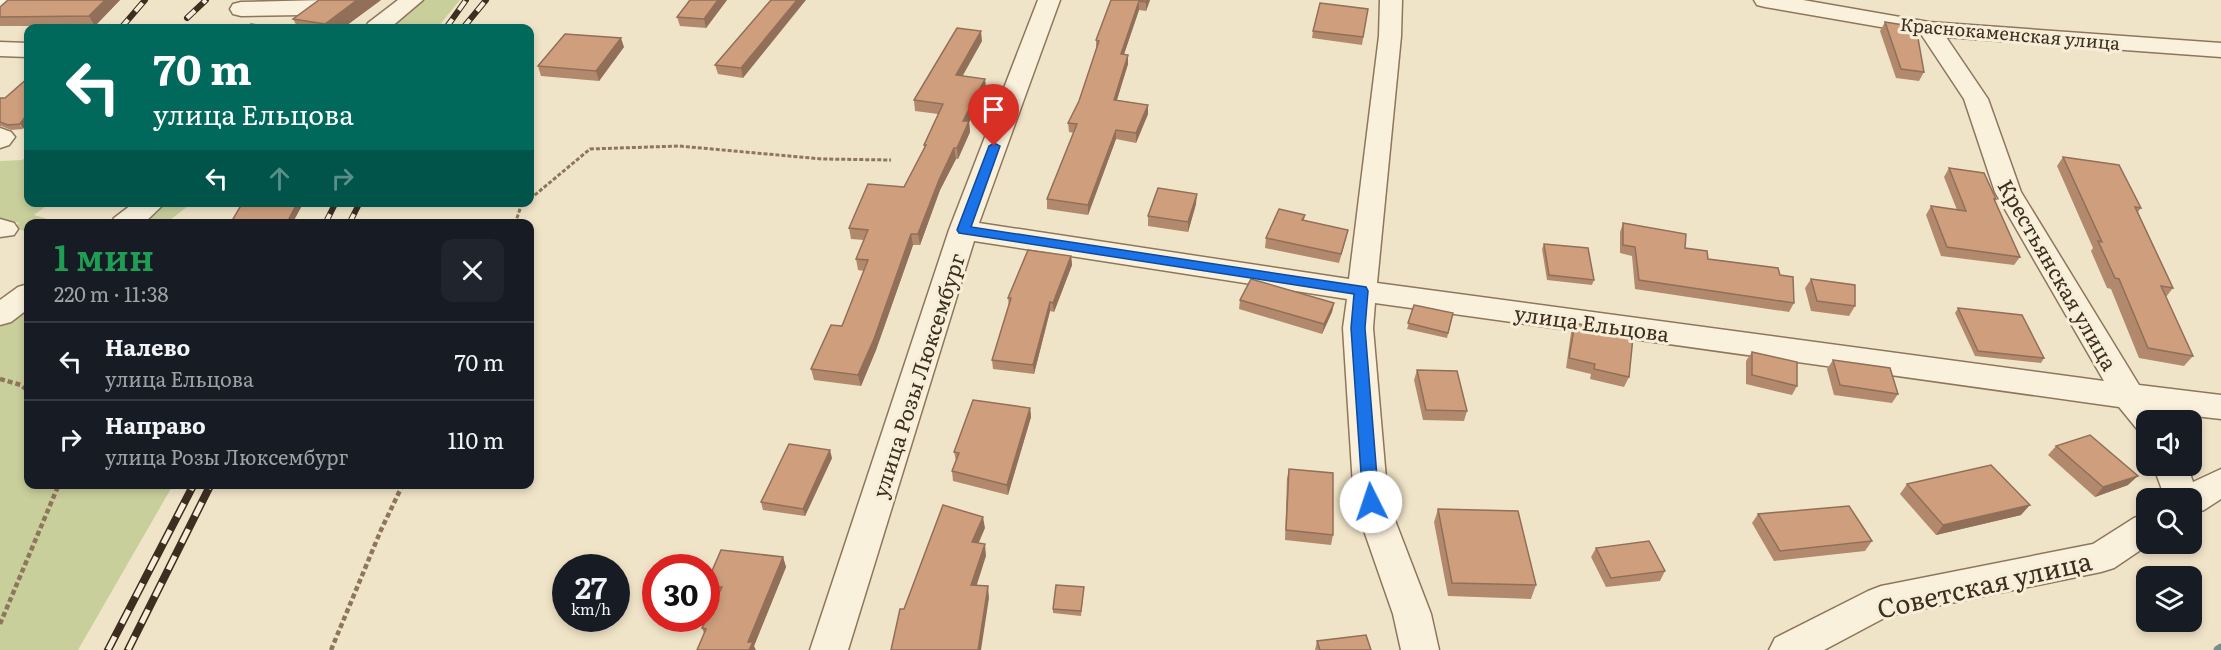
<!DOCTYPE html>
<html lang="ru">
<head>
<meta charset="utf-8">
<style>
	:root { --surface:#171b24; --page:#20242c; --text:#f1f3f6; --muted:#9ea1a6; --line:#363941 }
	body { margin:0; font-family:Literata,serif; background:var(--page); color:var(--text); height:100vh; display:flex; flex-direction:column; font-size:22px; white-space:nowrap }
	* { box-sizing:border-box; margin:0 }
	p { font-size:20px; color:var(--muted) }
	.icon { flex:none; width:33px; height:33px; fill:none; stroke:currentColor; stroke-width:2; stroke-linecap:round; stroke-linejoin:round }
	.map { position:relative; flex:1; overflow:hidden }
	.sheet { position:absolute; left:24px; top:219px; width:510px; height:270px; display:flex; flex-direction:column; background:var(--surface); border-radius:12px; box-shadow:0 3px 9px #0003 }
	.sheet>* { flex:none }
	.guide { position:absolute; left:24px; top:24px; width:510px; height:183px; border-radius:12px; box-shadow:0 3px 9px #0003; background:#00695c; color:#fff; overflow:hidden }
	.buttons { position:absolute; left:2136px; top:410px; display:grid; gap:12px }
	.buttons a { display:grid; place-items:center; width:66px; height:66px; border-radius:12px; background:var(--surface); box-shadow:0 3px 9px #0003; font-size:30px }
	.speed { position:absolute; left:552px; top:554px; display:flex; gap:12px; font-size:30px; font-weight:700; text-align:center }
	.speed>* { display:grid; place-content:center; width:78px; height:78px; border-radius:50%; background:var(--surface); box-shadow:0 3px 9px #0003; line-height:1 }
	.speed small { font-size:15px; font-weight:400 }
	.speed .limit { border:9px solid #d22; background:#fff; color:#111 }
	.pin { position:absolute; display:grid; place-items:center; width:51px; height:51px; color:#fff; margin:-62px -26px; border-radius:50% 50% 50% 0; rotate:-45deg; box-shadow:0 0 6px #0007 }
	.pin .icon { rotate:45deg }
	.me { position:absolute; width:66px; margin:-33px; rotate:356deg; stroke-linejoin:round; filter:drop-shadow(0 0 4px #0008) }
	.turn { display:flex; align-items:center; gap:21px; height:126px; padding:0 30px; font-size:27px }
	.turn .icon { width:78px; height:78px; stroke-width:2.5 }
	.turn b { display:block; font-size:42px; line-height:51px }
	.lanes { display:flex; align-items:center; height:57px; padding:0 30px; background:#0003; justify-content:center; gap:30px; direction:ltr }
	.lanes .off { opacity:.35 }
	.round { display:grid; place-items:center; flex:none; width:63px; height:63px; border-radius:12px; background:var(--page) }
	.head { display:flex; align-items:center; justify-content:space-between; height:102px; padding:0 30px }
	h1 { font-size:36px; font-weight:600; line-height:45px; color:#1e9e55 }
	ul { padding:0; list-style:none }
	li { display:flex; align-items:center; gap:18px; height:78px; padding:0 30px; border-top:2px solid var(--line) }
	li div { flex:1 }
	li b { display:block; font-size:22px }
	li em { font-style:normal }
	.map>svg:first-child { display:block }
</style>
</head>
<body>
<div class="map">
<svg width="2221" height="650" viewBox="0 0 2221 650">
	<rect width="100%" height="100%" fill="#f0e4c8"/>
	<!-- green -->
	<g fill="#c9cf9b">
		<polygon points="422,0 460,0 437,28 386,28"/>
		<polygon points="28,156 28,202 50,203 34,215 61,223 28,224 28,232 14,228 19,223 0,218 0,161 22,160"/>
		<polygon points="167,203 192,203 166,223 139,224"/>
		<polygon points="28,306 28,484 173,485 78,650 0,650 0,327"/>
	</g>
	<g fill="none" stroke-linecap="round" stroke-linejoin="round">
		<!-- stream -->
		<polyline stroke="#6f938a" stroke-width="9" points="2218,650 2221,648"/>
		<defs>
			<g id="minor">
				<polygon points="0,0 13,0 10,5 0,8"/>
				<polygon points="325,0 309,13 301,15 241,16 233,14 230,9 233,4 241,2"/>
				<polygon points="398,0 423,0 390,28 365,28 368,23"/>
				<polygon points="1038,0 1060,0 979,223 1349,279 1379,36 1380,0 1402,0 1401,36 1377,283 2104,381 1995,192 1964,99 1921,34 1765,7 1757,5 1754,0 1803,0 1929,22 2221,43 2221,57 1946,37 1988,99 2021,192 2139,385 2221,395 2221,419 2160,412 2164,420 2146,420 2146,432 2137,429 2119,407 1375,303 1373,328 1388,502 1431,614 1439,650 1401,650 1393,614 1354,502 1343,328 1347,299 974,241 848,650 810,650 949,230"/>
				<polygon points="0,42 28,43 28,57 0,56"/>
				<polygon points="0,128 11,132 15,137 9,145 0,148"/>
				<polygon points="135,202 166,202 143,224 111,224 114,218"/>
				<polygon points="0,219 14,223 18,229 14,235 0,237"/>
				<polygon points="28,284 28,309 11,322 0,325 0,300 18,287"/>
				<polygon points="2153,465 2187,465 2193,482 2221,469 2221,499 2204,510 2192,514 2192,498 2165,498"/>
				<polygon points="2146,514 2146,543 2151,543 2114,568 2101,572 1888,616 1824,650 1769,650 1775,638 1868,591 1881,586 2093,544 2134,518"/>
			</g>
		</defs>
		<!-- minor casing -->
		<use href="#minor" stroke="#8d765c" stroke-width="3"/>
		<!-- path-far1 -->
		<g stroke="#8d765c" stroke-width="3" stroke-dasharray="4 2" stroke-linecap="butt">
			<polyline points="530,199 590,149 679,146 822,159 891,160"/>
			<polyline points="515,224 521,206 525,202"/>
		</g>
		<!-- path -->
		<g stroke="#8d765c" stroke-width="4.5" stroke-dasharray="5 3" stroke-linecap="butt">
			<polyline points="0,379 21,385 28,391"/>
			<polyline points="0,624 59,484"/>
			<polyline points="331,650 381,530 403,484"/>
		</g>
		<!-- minor -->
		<use href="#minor" fill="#faf1dc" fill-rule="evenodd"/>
		<defs>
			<g id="rail-far1">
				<polyline points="187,18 206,0"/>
				<polyline points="121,28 145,0"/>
				<polyline points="446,28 466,0"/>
				<polyline points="463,28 486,0"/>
				<polyline points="325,224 336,202"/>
				<polyline points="349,224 360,202"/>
			</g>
			<g id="rail">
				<polyline points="108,650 194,484"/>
				<polyline points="128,650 211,484"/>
			</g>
		</defs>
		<!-- rail-far1 casing -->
		<use href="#rail-far1" stroke="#3d2e20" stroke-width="6"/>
		<!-- rail casing -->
		<use href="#rail" stroke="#3d2e20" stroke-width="8"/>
		<!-- rail-far1 -->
		<use href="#rail-far1" stroke="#f7eed8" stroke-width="4" stroke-dasharray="11" stroke-linecap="butt"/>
		<!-- rail -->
		<use href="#rail" stroke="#f7eed8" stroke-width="5" stroke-dasharray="15" stroke-linecap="butt"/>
	</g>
	<!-- wall -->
	<g fill="#b2896c">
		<polygon points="8,0 120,0 95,26 0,26 0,7"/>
		<polygon points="381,0 343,28 298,28 293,19"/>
		<polygon points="727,0 706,28 680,26 677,17"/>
		<polygon points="771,0 743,78 718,74 715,65"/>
		<polygon points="1111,0 1150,0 1146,11 1139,10 1124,54 1128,55 1128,64 1117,100 1148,105 1148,114 1136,143 1116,139 1088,215 1047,209 1047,199 1074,133 1069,132 1068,123 1079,101 1096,49 1096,40"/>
		<polygon points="1368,9 1362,45 1312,38 1313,31"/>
		<polygon points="1885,22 1924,72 1919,81 1896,78 1880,31"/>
		<polygon points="982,41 962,76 985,79 986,90 969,122 970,132 958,159 956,159 940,190 920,245 913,245 876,350 861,386 814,380 811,369 842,326 864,271 858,270 856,259 864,240 851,239 849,228 904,187 924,148 924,145 938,114 915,111 914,100"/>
		<polygon points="624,47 599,81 541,76 538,66"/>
		<polygon points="0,98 23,129 11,130 1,126 0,127"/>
		<polygon points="2063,157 2141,208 2138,212 2173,288 2166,297 2193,356 2184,366 2139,358 2111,289 2107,288 2091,251 2093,248 2057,166"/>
		<polygon points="1949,168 1996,199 1995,201 2020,257 2014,265 1941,256 1926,215 1931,206 1957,210 1944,177"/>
		<polygon points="88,202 109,202 103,207"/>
		<polygon points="1196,204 1188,232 1148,226 1148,216"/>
		<polygon points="1305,215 1304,220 1348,230 1346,239 1339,263 1265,248 1266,238"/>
		<polygon points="1623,223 1685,248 1708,259 1780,275 1794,303 1789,312 1635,289 1632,256 1620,253 1620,232"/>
		<polygon points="1544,244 1594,280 1592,285 1547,280 1542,249"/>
		<polygon points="1071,256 1072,265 1054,312 1050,311 1034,374 993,369 992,360 1009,306 1008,298"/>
		<polygon points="1811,279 1855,306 1849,316 1811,311 1805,288"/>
		<polygon points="1240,300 1334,303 1332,312 1322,334 1239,309"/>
		<polygon points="1414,305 1453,313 1447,338 1407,329"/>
		<polygon points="1958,308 2044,358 2041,363 1975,356 1955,313"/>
		<polygon points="1575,323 1629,377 1624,387 1590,379 1591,374 1566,368 1571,333"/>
		<polygon points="1752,352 1797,386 1792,395 1746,384 1746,361"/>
		<polygon points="1833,360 1898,394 1892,403 1834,395 1827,369"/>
		<polygon points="1417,370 1467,411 1464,421 1423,420 1414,380"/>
		<polygon points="1030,408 1031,417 1008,495 953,481 952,471 956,461 954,452"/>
		<polygon points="2056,446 2128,485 2095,497 2048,455"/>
		<polygon points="832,458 805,516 763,510 761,502"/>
		<polygon points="1289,469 1333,535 1331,545 1285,540 1287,478"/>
		<polygon points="1907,484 2021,515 1936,535 1900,494"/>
		<polygon points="1438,509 1536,585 1531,599 1448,596 1434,522"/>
		<polygon points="1758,514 1872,541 1865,551 1774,561 1752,523"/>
		<polygon points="1596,548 1665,571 1660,581 1606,587 1591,557"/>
		<polygon points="783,557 786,567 754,646 704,633 702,628 718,595 710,594 706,584"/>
		<polygon points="1084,587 1081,616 1053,613 1053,609"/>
		<polygon points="1317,641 1371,650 1315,650"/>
	</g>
	<!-- shaded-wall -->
	<g fill="#916f58">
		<polygon points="105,0 120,0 95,26 89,16"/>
		<polygon points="357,0 381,0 343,28 328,28 325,24"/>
		<polygon points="718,0 727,0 706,28 704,19"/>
		<polygon points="797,0 806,0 743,78 741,68"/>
		<polygon points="1147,0 1150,0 1146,11 1146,2"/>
		<polygon points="1139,1 1139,10 1121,63 1121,54"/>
		<polygon points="981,31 982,41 957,86 956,75"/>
		<polygon points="621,38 624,47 599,81 596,71"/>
		<polygon points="1128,55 1128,64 1114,109 1114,100"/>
		<polygon points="985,79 986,90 969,122 970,132 958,159 957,148 963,121"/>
		<polygon points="1148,105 1148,114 1136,143 1136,133"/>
		<polygon points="28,113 28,122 23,129 20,124"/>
		<polygon points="1116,130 1116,139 1088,215 1088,205"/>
		<polygon points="954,148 956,159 940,190 920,245 918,234 939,180"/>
		<polygon points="1197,194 1196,204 1188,232 1188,222"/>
		<polygon points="100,202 109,202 103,207"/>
		<polygon points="298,202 304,202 292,224 286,224"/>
		<polygon points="911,234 913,245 876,350 861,386 858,375"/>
		<polygon points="1071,256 1072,265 1054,312 1053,303"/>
		<polygon points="1050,302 1050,311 1034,374 1033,365"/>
		<polygon points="1334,303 1332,312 1322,334 1324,324"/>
		<polygon points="1030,408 1031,417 1008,495 1007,485"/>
		<polygon points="830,450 832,458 805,516 803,509"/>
		<polygon points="2138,476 2128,485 2095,497 2103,487"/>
		<polygon points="2030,505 2021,515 1936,535 1943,525"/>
		<polygon points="983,517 985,528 974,554 972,542"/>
		<polygon points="985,544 986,556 973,597 971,585"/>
		<polygon points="783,557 786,567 754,646 756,650 749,650 748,642"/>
		<polygon points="988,586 989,598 981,650 978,650"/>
	</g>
	<!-- building -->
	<g fill="#cf9f7d" stroke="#916f58" stroke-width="1.5">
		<polygon points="8,0 105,0 89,16 0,17 0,7"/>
		<polygon points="319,0 357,0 325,24 293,19"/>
		<polygon points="690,0 718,0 704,19 677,17"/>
		<polygon points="771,0 797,0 741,68 715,65"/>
		<polygon points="1111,0 1147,0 1146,2 1139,1 1121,54 1128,55 1114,100 1148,105 1136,133 1116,130 1088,205 1047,199 1077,124 1068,123 1079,101 1099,41 1096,40"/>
		<polygon points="1320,3 1368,9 1363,37 1313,31"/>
		<polygon points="1885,22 1916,27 1924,72 1901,69"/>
		<polygon points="251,24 282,28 244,28"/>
		<polygon points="957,28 981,31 956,75 985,79 963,121 969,121 957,148 954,148 939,180 918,234 911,234 874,339 858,375 811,369 831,325 842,326 868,260 856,259 868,230 849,228 868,184 904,187 926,145 924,145 943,104 914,100"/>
		<polygon points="565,34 621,38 596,71 538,66"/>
		<polygon points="28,78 28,102 27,103 28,103 28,113 20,124 8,125 0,122 0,98 5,98"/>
		<polygon points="2063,157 2119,165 2141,208 2135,207 2173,288 2161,286 2193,356 2148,348 2119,279 2115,278 2098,241 2102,242"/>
		<polygon points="1949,168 1984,173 1996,199 1994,199 2020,257 1947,247 1931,206 1966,211"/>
		<polygon points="1158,188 1197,194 1188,222 1148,216"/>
		<polygon points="243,202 298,202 286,224 230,224"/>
		<polygon points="1279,209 1305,215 1302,220 1348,230 1341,254 1266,238"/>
		<polygon points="1623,223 1686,234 1685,248 1707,251 1708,259 1778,268 1780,275 1793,277 1794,303 1639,280 1635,247 1623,245"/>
		<polygon points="1544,244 1588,248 1594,280 1549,275"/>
		<polygon points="1028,250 1071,256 1053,303 1050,302 1033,365 992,360 1011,298 1008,298"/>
		<polygon points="1251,279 1334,303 1324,324 1240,300"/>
		<polygon points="1811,279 1855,285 1855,306 1817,301"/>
		<polygon points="1414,305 1453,313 1448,333 1408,323"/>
		<polygon points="1958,308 2022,315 2044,358 1978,351"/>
		<polygon points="1575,323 1633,337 1629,377 1594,369 1595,364 1569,358"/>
		<polygon points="1752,352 1797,362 1797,386 1752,375"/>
		<polygon points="1833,360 1890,368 1898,394 1840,385"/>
		<polygon points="1417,370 1457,371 1467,411 1426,410"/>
		<polygon points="973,400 1030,408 1007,485 952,471 959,453 954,452"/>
		<polygon points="2090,435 2138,476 2103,487 2056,446"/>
		<polygon points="789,444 830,450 803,509 761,502"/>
		<polygon points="1991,465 2030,505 1943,525 1907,484"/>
		<polygon points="1289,469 1333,473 1333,535 1286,530"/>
		<polygon points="943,505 983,517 972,542 985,544 971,585 988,586 978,650 891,650 900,609 904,609"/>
		<polygon points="1849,506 1872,541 1780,551 1758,514"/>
		<polygon points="1438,509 1518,511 1536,585 1452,583"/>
		<polygon points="1649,541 1665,571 1611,578 1596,548"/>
		<polygon points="721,550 783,557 748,642 753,642 749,650 697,650 706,629 702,628 722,587 706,585"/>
		<polygon points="1056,585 1084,587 1081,611 1053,609"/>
		<polygon points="1366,635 1371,650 1320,650 1317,641"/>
	</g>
	<!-- route -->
	<polygon fill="#1a73e8" stroke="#114b97" stroke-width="1.5" points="994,143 1000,146 971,227 1366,287 1368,291 1365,328 1379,502 1376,507 1371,508 1365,507 1363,502 1351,328 1354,294 959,233 957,230 989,146"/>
	<g text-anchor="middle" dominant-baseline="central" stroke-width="6" stroke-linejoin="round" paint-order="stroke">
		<!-- far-street labels -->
		<g font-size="18" fill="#3d2e20" stroke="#f7eed8">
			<text transform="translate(2010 33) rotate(5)">Краснокаменская улица</text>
		</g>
		<!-- street labels -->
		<g font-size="21" fill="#3d2e20" stroke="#f7eed8">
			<text transform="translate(2059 274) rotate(60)">Крестьянская улица</text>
			<text transform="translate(1592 322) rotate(8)">улица Ельцова</text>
			<text transform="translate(917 375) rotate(-72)">улица Розы Люксембург</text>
		</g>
		<!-- near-street labels -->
		<g font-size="26" fill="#3d2e20" stroke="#f7eed8">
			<text transform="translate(1984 583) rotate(-13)">Советская улица</text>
		</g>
	</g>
</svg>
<div class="buttons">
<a><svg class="icon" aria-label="sound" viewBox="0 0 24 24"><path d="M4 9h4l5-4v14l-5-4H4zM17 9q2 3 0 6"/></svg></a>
<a><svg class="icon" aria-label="search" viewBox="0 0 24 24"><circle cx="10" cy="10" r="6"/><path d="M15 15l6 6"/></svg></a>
<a><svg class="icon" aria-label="layers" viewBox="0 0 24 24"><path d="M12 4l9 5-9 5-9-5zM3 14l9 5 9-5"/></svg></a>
</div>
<div class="speed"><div>27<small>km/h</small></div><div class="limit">30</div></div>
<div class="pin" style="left:994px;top:146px;background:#d93025"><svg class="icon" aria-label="arrive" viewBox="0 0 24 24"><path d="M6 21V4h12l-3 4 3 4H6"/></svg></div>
<svg class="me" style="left:1371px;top:502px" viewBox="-20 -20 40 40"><circle r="19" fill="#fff"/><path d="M0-13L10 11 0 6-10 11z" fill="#1a73e8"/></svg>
<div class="guide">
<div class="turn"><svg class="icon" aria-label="left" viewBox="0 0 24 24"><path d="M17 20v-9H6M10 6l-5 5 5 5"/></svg><div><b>70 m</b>улица Ельцова</div></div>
<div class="lanes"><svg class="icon" aria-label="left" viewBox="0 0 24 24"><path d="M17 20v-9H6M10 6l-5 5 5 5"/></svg><svg class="icon off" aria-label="ahead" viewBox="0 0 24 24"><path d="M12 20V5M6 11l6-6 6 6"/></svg><svg class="icon off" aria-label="right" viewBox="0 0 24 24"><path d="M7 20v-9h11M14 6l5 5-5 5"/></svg></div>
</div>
<section class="sheet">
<div class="head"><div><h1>1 мин</h1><p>220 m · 11:38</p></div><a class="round"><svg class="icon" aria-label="close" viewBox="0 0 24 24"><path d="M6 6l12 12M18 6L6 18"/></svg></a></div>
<ul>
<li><svg class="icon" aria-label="left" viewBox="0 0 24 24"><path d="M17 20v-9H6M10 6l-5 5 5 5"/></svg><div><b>Налево</b><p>улица Ельцова</p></div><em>70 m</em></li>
<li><svg class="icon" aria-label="right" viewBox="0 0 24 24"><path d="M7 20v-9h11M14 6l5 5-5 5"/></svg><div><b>Направо</b><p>улица Розы Люксембург</p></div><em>110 m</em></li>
</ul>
</section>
</div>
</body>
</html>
